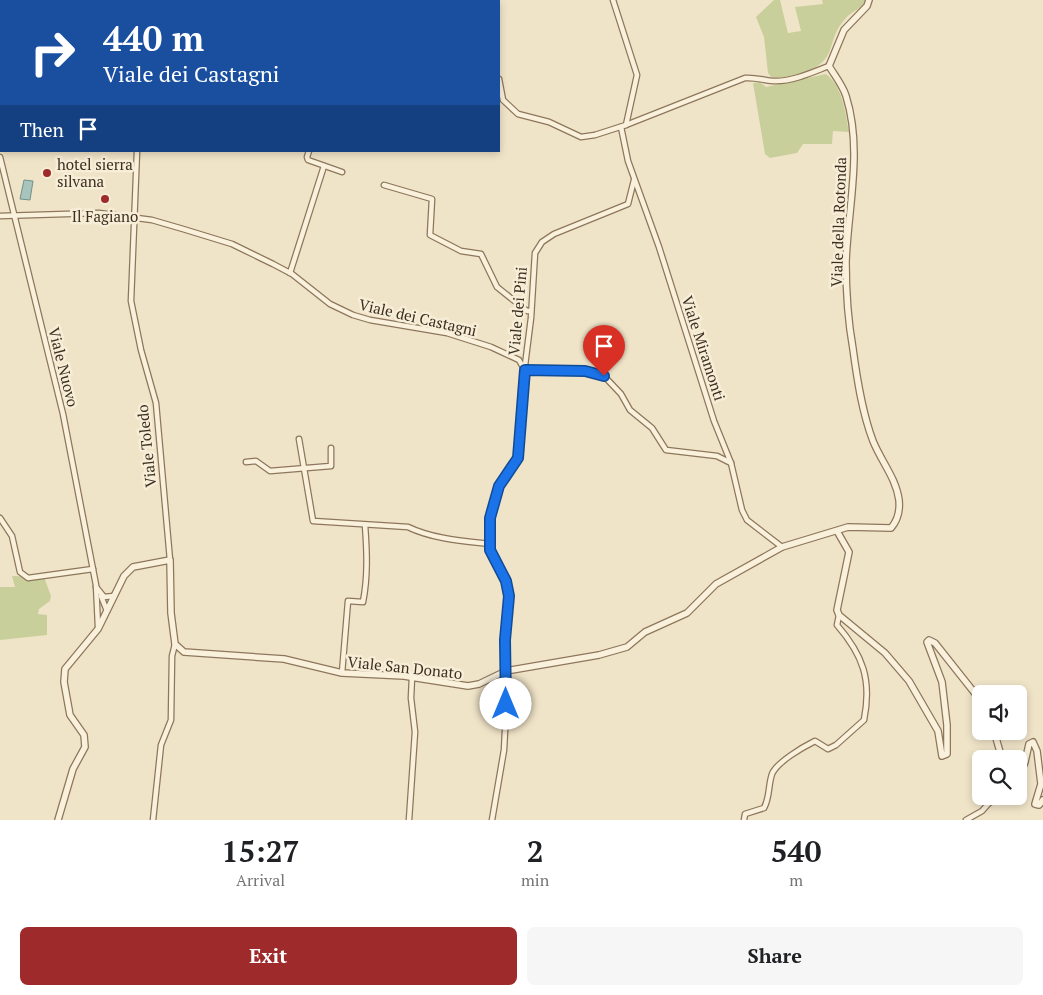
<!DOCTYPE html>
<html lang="en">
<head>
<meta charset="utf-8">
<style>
	:root { --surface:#fff; --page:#f6f6f6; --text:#202124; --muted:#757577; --accent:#9e2a2b }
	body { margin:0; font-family:"PT Serif",serif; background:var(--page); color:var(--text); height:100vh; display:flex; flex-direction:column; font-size:19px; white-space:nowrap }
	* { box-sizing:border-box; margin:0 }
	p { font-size:16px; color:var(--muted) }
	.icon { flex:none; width:28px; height:28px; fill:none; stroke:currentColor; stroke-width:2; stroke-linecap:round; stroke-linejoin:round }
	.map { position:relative; height:820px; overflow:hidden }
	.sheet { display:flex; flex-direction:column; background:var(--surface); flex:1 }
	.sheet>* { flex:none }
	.top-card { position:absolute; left:0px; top:0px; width:500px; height:152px; box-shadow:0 2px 8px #0003; background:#1a4fa0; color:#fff; overflow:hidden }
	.tools { position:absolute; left:972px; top:685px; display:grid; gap:10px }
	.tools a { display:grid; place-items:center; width:55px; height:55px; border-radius:8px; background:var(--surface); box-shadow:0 2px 8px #0003; font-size:25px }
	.pin { position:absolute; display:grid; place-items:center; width:42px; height:42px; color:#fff; margin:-51px -21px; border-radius:50% 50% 50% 0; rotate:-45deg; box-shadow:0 0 5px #0007 }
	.pin .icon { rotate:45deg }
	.me { position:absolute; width:55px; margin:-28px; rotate:0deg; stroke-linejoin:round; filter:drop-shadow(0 0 4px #0008) }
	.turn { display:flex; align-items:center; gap:18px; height:105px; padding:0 20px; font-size:22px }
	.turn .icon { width:65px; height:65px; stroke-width:2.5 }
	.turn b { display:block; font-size:35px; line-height:42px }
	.then { display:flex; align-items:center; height:48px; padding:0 20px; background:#0003; gap:10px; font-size:19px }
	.eta { display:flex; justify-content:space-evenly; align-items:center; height:85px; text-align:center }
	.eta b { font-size:30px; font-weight:700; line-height:35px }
	.action { display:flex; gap:10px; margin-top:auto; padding:10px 20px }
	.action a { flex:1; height:58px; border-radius:8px; background:var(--accent); color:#fff; font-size:20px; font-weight:700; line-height:58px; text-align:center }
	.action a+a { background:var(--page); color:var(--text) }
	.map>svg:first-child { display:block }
</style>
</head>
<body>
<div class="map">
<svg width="1043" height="820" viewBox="0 0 1043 820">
	<rect width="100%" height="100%" fill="#f0e4c8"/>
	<!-- green -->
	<g fill="#c9cf9b">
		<path d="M 774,0 L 780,0 L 788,33 L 801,31 L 795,7 L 823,4 L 822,0 L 866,0 C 862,9 852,11 846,18 C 823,42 842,62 798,74 C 788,76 781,79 771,77 L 768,73 L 764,37 L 756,17 Z"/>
		<path d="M 826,74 C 843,87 845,112 849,132 L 833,131 L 832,144 L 803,144 L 797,153 L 770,158 L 765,154 L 753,83 L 760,82 L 766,87 Z"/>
		<polygon points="12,576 44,577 51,596 50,601 39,609 38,614 47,615 47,635 0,640 0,587 15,587"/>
	</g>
	<!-- water -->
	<polygon fill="#a9c4bc" stroke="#6f938a" points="24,180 33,181 30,200 20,199"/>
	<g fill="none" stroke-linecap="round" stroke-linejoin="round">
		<defs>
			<g id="minor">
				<polyline points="613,0 637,75 626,125"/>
				<polyline points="146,1 146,0"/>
				<polyline points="462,1 462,0"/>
				<path d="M 499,79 L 503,100 L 518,114 L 549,122 L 581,137 L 595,135 L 626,125 L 745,78 C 757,77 765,81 776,81 C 794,81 813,72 829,66"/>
				<polyline points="621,127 628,161 659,247 714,421 731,463 742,510 747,520 782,547"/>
				<polyline points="137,151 131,301 141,350 156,403 170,560"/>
				<polyline points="309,151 307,157 308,160 342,172"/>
				<polyline points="0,157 63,414 96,585 98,627"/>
				<polyline points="384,185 432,199 430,235 461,251 481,254 497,287 527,311 531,311"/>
				<polyline points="0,216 99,213 152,220 183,229 232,244 273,264 292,274 330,304 353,315 370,320 447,333 491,347 519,360 524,369"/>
				<polyline points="290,273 324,166"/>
				<polyline points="525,370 585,371 604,376 621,394 630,410 652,428 666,450 717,456 731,463"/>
				<path d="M 299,439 L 313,521 L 408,527 C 433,539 463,541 490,544"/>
				<polyline points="246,462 256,461 270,471 331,466 331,448"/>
				<polyline points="0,518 12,536 20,572 28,578 93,569"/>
				<polyline points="96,587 104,597 114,596"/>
				<polyline points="101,596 107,611"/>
				<path d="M 342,673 L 348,601 L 363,602 C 368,576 367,552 365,525"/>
				<polyline points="153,820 161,745 171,720 172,656 175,644"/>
				<polyline points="409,820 415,732 411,698 412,677"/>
				<polyline points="492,820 504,750 506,712 505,639 509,595 506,581 489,550 490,518 499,486 518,458 521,397 531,318 535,253 542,242 554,234 628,204 634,180"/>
				<path d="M 744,820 L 745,814 L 764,808 C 770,797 768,786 772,774 C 777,762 803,747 815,741 L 828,749 L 836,745 L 864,720 C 872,680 863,655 837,625 L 839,615"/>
				<polyline points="966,820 982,811 990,802"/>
			</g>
			<g id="tertiary">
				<polyline points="837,531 849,552 837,610 839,615 885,653 909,681 938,731 942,756 947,754 947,725 942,682 927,642 929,640 935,643 981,701"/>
				<polyline points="994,731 1002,759"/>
				<polyline points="1019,777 1025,762 1029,744 1033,742 1037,751 1041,784 1035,804 1039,805 1043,800"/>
				<polyline points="992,796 990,802 1002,796"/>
				<path d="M 58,820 L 73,769 L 85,747 L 84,735 L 70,715 L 64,682 L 65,669 L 98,629 L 124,576 L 133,567 L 170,560 L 171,613 L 175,644 L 184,652 L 284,659 L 342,673 L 404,676 L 468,686 L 479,684 L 506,671 L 599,655 L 627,647 L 645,632 L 687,613 L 716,584 L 782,547 L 848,527 L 891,528 C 898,520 900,510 899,500 C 896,478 881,461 873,441 C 862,412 857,379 853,349 C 848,321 846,290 846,262 C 848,207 863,150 846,96 C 843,86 835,76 829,66 L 844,30 L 867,6 L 869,0"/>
			</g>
		</defs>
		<!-- minor casing -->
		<use href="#minor" stroke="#8d765c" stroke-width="7"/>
		<!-- tertiary casing -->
		<use href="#tertiary" stroke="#8d765c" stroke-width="8"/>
		<!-- minor -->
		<use href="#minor" stroke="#faf1dc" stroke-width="4.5"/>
		<!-- tertiary -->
		<use href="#tertiary" stroke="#faf1dc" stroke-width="5.5"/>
	</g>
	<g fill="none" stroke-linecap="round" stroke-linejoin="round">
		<defs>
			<polyline id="route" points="506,704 505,640 509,596 506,581 490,550 490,518 499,486 518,458 525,370 585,371 604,376"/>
		</defs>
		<!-- route casing -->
		<use href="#route" stroke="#114b97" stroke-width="12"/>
		<!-- route -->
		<use href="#route" stroke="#1a73e8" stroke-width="9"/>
	</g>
	<!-- markers -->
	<g fill="#9e2a2b" stroke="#f7eed8" stroke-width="2">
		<circle cx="47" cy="173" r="5"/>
		<circle cx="105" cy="199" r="5"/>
	</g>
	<g text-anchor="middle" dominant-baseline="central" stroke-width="5" stroke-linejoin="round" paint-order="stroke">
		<!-- poi labels -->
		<g font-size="15" fill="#3d2e20" stroke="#f7eed8" text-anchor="start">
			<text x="57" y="164">hotel sierra<tspan x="57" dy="17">silvana</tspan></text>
			<text x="105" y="216" text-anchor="middle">Il Fagiano</text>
		</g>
		<!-- street labels -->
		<g font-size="15" fill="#3d2e20" stroke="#f7eed8">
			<text transform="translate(838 222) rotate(-88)">Viale della Rotonda</text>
			<text transform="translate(517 311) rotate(-85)">Viale dei Pini</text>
			<text transform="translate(418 317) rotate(13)">Viale dei Castagni</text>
			<text transform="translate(704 348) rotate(72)">Viale Miramonti</text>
			<text transform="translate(64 367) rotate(76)">Viale Nuovo</text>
			<text transform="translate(146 446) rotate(-96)">Viale Toledo</text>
			<text transform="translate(405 667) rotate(6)">Viale San Donato</text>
		</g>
	</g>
</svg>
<div class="tools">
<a><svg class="icon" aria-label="sound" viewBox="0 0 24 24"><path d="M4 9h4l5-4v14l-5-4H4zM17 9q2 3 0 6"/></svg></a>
<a><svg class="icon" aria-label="search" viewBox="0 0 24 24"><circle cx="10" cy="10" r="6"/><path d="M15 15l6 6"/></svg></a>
</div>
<div class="pin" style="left:604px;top:376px;background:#d93025"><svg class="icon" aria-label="arrive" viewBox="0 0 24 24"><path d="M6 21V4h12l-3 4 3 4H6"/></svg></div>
<svg class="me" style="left:506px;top:704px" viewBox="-20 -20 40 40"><circle r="19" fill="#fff"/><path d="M0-13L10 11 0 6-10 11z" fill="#1a73e8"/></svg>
<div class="top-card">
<div class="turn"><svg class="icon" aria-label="right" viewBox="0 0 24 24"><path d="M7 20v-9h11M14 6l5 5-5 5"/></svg><div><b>440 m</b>Viale dei Castagni</div></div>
<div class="then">Then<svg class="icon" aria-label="arrive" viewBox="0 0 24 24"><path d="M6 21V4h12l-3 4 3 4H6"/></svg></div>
</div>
</div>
<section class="sheet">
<div class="eta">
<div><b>15:27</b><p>Arrival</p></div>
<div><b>2</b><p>min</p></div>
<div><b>540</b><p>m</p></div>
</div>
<div class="action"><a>Exit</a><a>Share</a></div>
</section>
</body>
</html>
